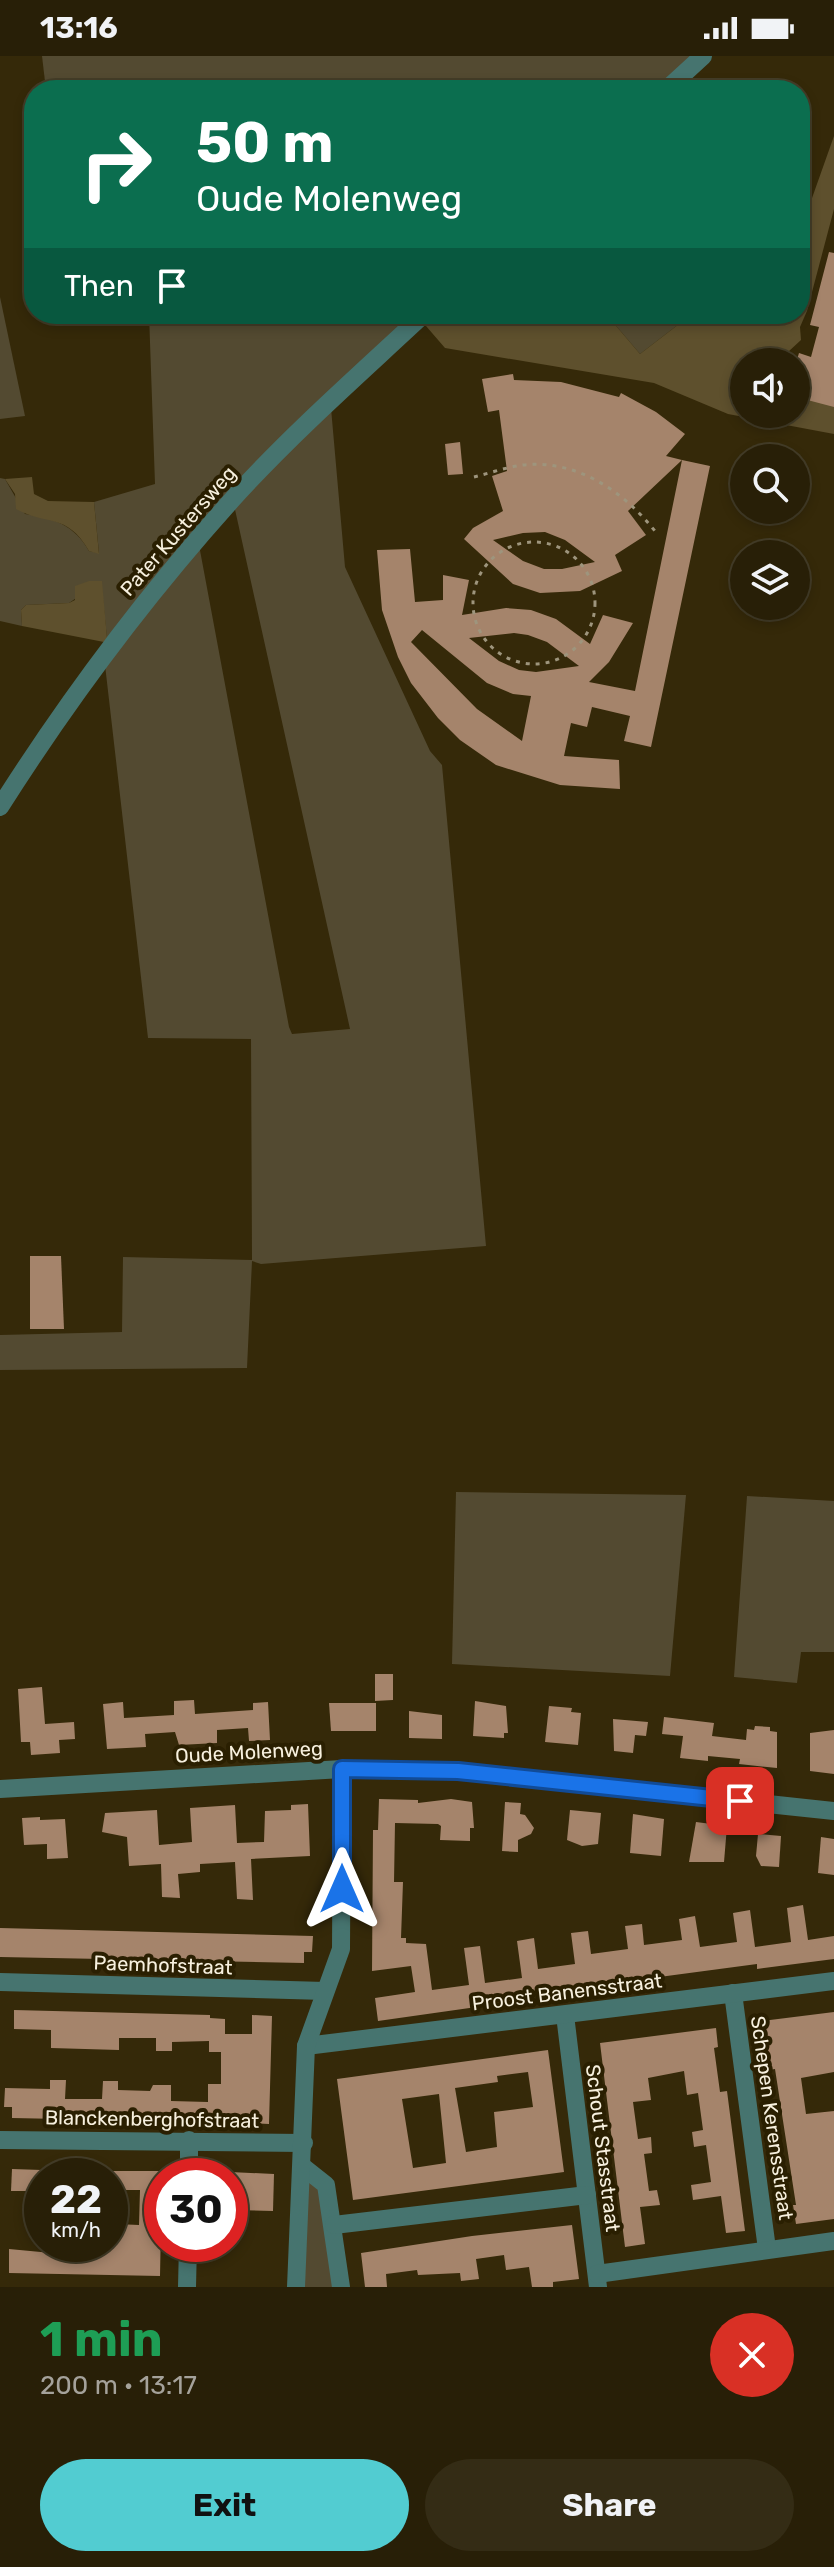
<!DOCTYPE html>
<html lang="en">
<head>
<meta charset="utf-8">
<style>
	:root { --surface:#281f07; --page:#342c15; --text:#f1f3f6; --muted:#a5a29b; --line:#443d28; --accent:#52ccd1 }
	body { margin:0; font-family:Rubik,sans-serif; background:var(--page); color:var(--text); height:100vh; display:flex; flex-direction:column; font-size:30px; white-space:nowrap }
	* { box-sizing:border-box; margin:0 }
	p { font-size:26px; color:var(--muted) }
	.icon { flex:none; width:44px; height:44px; fill:none; stroke:currentColor; stroke-width:2; stroke-linecap:round; stroke-linejoin:round }
	.map { position:relative; height:2231px; overflow:hidden }
	.panel { display:flex; flex-direction:column; background:var(--surface); flex:1 }
	.panel>* { flex:none }
	.guide { position:absolute; left:24px; top:24px; width:786px; height:244px; border-radius:32px; box-shadow:0 4px 12px #0003,0 0 0 2px var(--line); background:#0b6e4f; color:#fff; overflow:hidden }
	.fabs { position:absolute; left:730px; top:292px; display:grid; gap:16px }
	.fabs a { display:grid; place-items:center; width:80px; height:80px; border-radius:50%; background:var(--surface); box-shadow:0 4px 12px #0003,0 0 0 2px var(--line); font-size:40px }
	.speed { position:absolute; left:24px; top:2102px; display:flex; gap:16px; font-size:40px; font-weight:700; text-align:center }
	.speed>* { display:grid; place-content:center; width:104px; height:104px; border-radius:50%; background:var(--surface); box-shadow:0 4px 12px #0003,0 0 0 2px var(--line); line-height:1 }
	.speed small { font-size:20px; font-weight:400 }
	.speed .limit { border:12px solid #d22; background:#fff; color:#111 }
	.pin { position:absolute; display:grid; place-items:center; width:68px; height:68px; color:#fff; margin:-34px; border-radius:16px; box-shadow:0 4px 12px #0006 }
	.me { position:absolute; width:88px; margin:-44px; rotate:0deg; stroke-linejoin:round; filter:drop-shadow(0 0 6px #0008) }
	.turn { display:flex; align-items:center; gap:28px; height:168px; padding:0 40px; font-size:36px }
	.turn .icon { width:104px; height:104px; stroke-width:2.5 }
	.turn b { display:block; font-size:56px; line-height:68px }
	.then { display:flex; align-items:center; height:76px; padding:0 40px; background:#0003; gap:16px; font-size:30px }
	.round { display:grid; place-items:center; flex:none; width:84px; height:84px; border-radius:42px; background:var(--page) }
	.head { display:flex; align-items:center; justify-content:space-between; height:136px; padding:0 40px }
	h1 { font-size:48px; font-weight:700; line-height:60px; color:#1e9e55 }
	.primary-button { display:flex; gap:16px; margin-top:auto; padding:16px 40px }
	.primary-button a { flex:1; height:92px; border-radius:48px; background:var(--accent); color:#111; font-size:32px; font-weight:700; line-height:92px; text-align:center }
	.primary-button a+a { background:var(--page); color:var(--text) }
	.status { display:flex; justify-content:space-between; align-items:center; height:56px; padding:0 40px; background:var(--surface); direction:ltr }
	.status svg { height:22px; fill:currentColor }
	.map>svg:first-child { display:block }
</style>
</head>
<body>
<div class="status"><b>13:16</b><svg viewBox="0 0 49 12"><path d="M0 12V9h3v3zM5 12V6h3v6zM10 12V3h3v9zM15 12V0h3v12zM26 1h20v11H26zM47 4h2v5h-2z"/></svg></div>
<div class="map">
<svg width="834" height="2231" viewBox="0 0 834 2231">
	<rect width="100%" height="100%" fill="#352909"/>
	<!-- green -->
	<g fill="#534a31">
		<polygon points="42,0 696,0 659,34 46,34"/>
		<polygon points="0,241 25,360 0,363"/>
		<path d="M 149,258 L 416,258 L 107,582 L 101,525 L 69,547 L 26,549 L 21,554 L 22,570 L 0,565 L 0,422 L 5,423 L 25,458 C 53,461 75,470 89,495 L 99,497 L 94,446 L 155,428 Z"/>
		<polygon points="606,258 692,258 640,298"/>
		<polygon points="331,352 345,511 430,695 442,709 486,1190 261,1208 252,1205 247,1312 0,1314 0,1279 122,1276 123,1201 252,1204 251,983 148,982 105,609 199,489 289,971 292,978 350,973 234,449"/>
		<polygon points="456,1436 686,1439 670,1620 452,1608"/>
		<polygon points="747,1440 834,1445 834,1596 801,1596 797,1627 734,1621"/>
		<polygon points="307,2119 320,2129 335,2231 302,2231"/>
	</g>
	<!-- forest -->
	<g fill="#5e502d">
		<polygon points="834,80 834,153 807,255 800,271 801,284 788,296 786,306 744,306 744,358 796,358 796,336 834,346 834,378 728,358 654,327 445,292 426,270 438,258 606,258 640,298 692,258 800,258 800,165 806,159"/>
		<path d="M 32,421 L 34,438 L 48,445 L 94,446 L 99,498 L 89,495 C 67,456 46,470 16,453 L 15,438 L 5,423 Z"/>
		<polygon points="89,525 102,525 107,582 104,586 22,570 21,554 26,549 69,547 75,544 75,530"/>
	</g>
	<!-- building -->
	<g fill="#a5846b" fill-rule="evenodd">
		<polygon points="829,196 834,197 834,351 796,341 796,307 799,297 811,301 819,271 810,269"/>
		<path d="M 513,318 L 514,324 L 561,326 L 619,341 L 621,337 L 656,356 L 685,378 L 666,400 L 682,404 L 628,455 L 646,479 L 615,499 L 622,515 L 580,535 L 540,537 L 513,528 L 464,483 L 473,472 L 503,455 L 492,420 L 507,415 L 499,354 L 488,356 L 482,323 ZM 545,476 L 565,484 L 595,506 L 562,513 L 544,513 L 523,505 L 493,484 L 523,477 Z"/>
		<polygon points="460,386 463,418 448,419 445,388"/>
		<path d="M 682,404 L 710,410 L 651,691 L 624,685 L 630,660 L 592,651 L 587,671 L 571,667 L 564,700 L 619,704 L 620,733 L 560,729 L 496,709 L 460,684 L 438,662 L 411,627 L 398,601 L 382,554 L 377,494 L 410,493 L 415,546 L 443,544 L 443,519 L 469,524 L 462,559 L 506,552 L 531,554 L 556,563 L 590,588 L 603,559 L 633,567 L 609,606 L 589,626 L 635,635 ZM 422,574 L 487,627 L 513,638 L 531,640 L 522,685 L 477,653 L 411,586 ZM 514,577 L 528,579 L 547,586 L 579,610 L 536,616 L 519,614 L 499,605 L 469,582 Z"/>
		<polygon points="30,1200 61,1200 64,1273 30,1273"/>
		<polygon points="375,1618 393,1618 393,1644 375,1645"/>
		<polygon points="42,1631 45,1668 74,1666 75,1683 59,1684 60,1697 31,1699 30,1686 21,1686 18,1633"/>
		<polygon points="194,1644 195,1658 253,1654 253,1647 268,1646 270,1684 249,1685 248,1672 217,1674 217,1687 179,1689 175,1676 145,1678 146,1691 107,1693 103,1648 123,1646 124,1662 174,1659 174,1645"/>
		<polygon points="475,1645 506,1650 508,1677 504,1677 504,1682 473,1680"/>
		<polygon points="329,1647 376,1647 376,1675 331,1675"/>
		<polygon points="549,1650 572,1652 571,1656 581,1657 578,1689 545,1686"/>
		<polygon points="409,1655 442,1659 442,1683 409,1682"/>
		<polygon points="664,1661 714,1667 712,1680 746,1684 747,1673 754,1674 755,1670 770,1671 770,1675 777,1676 777,1712 739,1708 740,1703 708,1700 708,1705 680,1702 683,1680 662,1678"/>
		<polygon points="613,1663 648,1666 646,1680 635,1679 633,1697 614,1695"/>
		<polygon points="834,1674 834,1718 810,1715 810,1677"/>
		<polygon points="379,1743 418,1744 418,1747 451,1743 472,1746 474,1772 470,1772 470,1785 440,1784 441,1770 438,1768 395,1767 394,1826 403,1826 401,1882 406,1882 406,1887 426,1888 432,1934 469,1929 464,1892 480,1890 485,1927 522,1922 517,1885 534,1882 538,1913 575,1908 571,1877 588,1875 591,1898 628,1893 625,1870 642,1868 644,1889 682,1884 679,1863 695,1860 700,1891 737,1886 733,1857 750,1854 755,1891 791,1886 787,1852 803,1849 808,1884 834,1880 834,1903 757,1913 757,1908 524,1939 525,1944 378,1965 375,1942 415,1936 411,1910 372,1915 373,1774 378,1774"/>
		<polygon points="505,1746 521,1747 520,1758 525,1759 534,1772 531,1778 518,1784 518,1796 502,1795"/>
		<polygon points="308,1748 310,1800 251,1803 253,1844 237,1843 235,1806 200,1808 200,1816 178,1818 180,1842 162,1841 161,1808 129,1810 127,1781 102,1776 105,1757 157,1754 159,1789 192,1786 190,1752 235,1749 237,1787 264,1786 265,1755 291,1754 291,1749"/>
		<polygon points="570,1754 601,1757 598,1788 582,1790 567,1784"/>
		<polygon points="633,1758 664,1763 661,1800 630,1797"/>
		<polygon points="40,1761 40,1764 65,1763 68,1802 47,1803 47,1788 24,1789 22,1762"/>
		<polygon points="696,1766 727,1770 724,1806 689,1806"/>
		<polygon points="758,1778 781,1780 779,1811 761,1810 756,1800"/>
		<polygon points="821,1781 834,1783 834,1819 818,1817"/>
		<polygon points="0,1872 313,1880 312,1896 304,1896 304,1907 0,1901"/>
		<polygon points="14,1954 210,1959 210,1962 225,1963 225,1978 252,1978 252,1959 272,1960 269,2068 250,2067 250,2063 207,2063 207,2066 12,2062 12,2051 4,2051 5,2032 50,2033 50,2024 66,2024 65,2043 102,2043 103,2025 118,2025 118,2034 150,2035 153,2029 171,2029 171,2045 208,2046 208,2028 221,2028 221,1996 209,1996 209,1985 172,1986 172,1995 156,1995 156,1982 119,1982 119,1994 51,1992 51,1974 14,1973"/>
		<polygon points="834,1956 834,2016 801,2022 806,2058 834,2055 834,2163 796,2168 793,2149 796,2149 775,2013 762,2015 755,1966"/>
		<polygon points="716,1972 718,1991 714,1992 720,2036 727,2035 745,2175 726,2177 721,2140 693,2144 691,2129 711,2126 706,2089 694,2091 692,2076 703,2074 698,2037 687,2039 684,2015 648,2022 651,2044 633,2046 638,2083 651,2081 652,2097 644,2098 649,2135 657,2134 660,2149 640,2151 645,2188 625,2191 600,1987"/>
		<path d="M 548,1994 L 564,2116 L 353,2144 L 337,2023 ZM 528,2016 L 533,2051 L 494,2056 L 497,2091 L 466,2096 L 455,2032 L 498,2026 L 497,2020 ZM 439,2038 L 446,2107 L 413,2112 L 402,2043 Z"/>
		<polygon points="12,2113 42,2114 42,2135 11,2135"/>
		<polygon points="110,2115 162,2115 160,2220 9,2217 9,2193 62,2198 62,2189 110,2188 110,2176 116,2176 116,2168 139,2169 140,2134 110,2134"/>
		<polygon points="230,2116 274,2118 273,2155 230,2154"/>
		<polygon points="572,2169 579,2223 553,2226 553,2231 532,2231 529,2211 506,2214 504,2199 476,2203 479,2223 461,2225 460,2217 418,2219 417,2214 386,2218 387,2231 365,2231 361,2197 472,2180"/>
	</g>
	<g fill="none" stroke-linecap="round" stroke-linejoin="round">
		<!-- path -->
		<g stroke="#9e957d" stroke-width="3" stroke-dasharray="4 6" stroke-linecap="butt">
			<path d="M 474,421 C 490,417 507,411 523,409 C 579,403 627,438 658,479"/>
			<circle cx="534" cy="547" r="61"/>
		</g>
		<!-- street -->
		<g stroke="#46746f" stroke-width="18">
			<polyline points="666,34 703,0"/>
			<path d="M 0,751 C 71,639 150,534 239,436 C 297,373 362,316 424,258"/>
			<polyline points="0,1733 342,1713 458,1715 834,1755"/>
			<polyline points="0,1926 325,1935"/>
			<polyline points="733,1937 767,2193"/>
			<polyline points="565,1959 598,2231"/>
			<polyline points="306,1990 834,1925"/>
			<polyline points="0,2084 304,2087"/>
			<polyline points="302,2110 326,2129 341,2231"/>
			<polyline points="189,2120 189,2084"/>
			<polyline points="334,2169 587,2139"/>
			<polyline points="597,2218 834,2185"/>
			<polyline points="187,2231 188,2188"/>
			<polyline points="296,2231 306,1990 341,1893 342,1713"/>
		</g>
	</g>
	<g fill="none" stroke-linecap="round" stroke-linejoin="round">
		<defs>
			<polyline id="route" points="342,1833 342,1713 458,1715 740,1745"/>
		</defs>
		<!-- route casing -->
		<use href="#route" stroke="#114b97" stroke-width="20"/>
		<!-- route -->
		<use href="#route" stroke="#1a73e8" stroke-width="14"/>
	</g>
	<g text-anchor="middle" dominant-baseline="central" stroke-width="8" stroke-linejoin="round" paint-order="stroke">
		<!-- street labels -->
		<g font-size="20" fill="#f7f0de" stroke="#2a1f01">
			<text transform="translate(178 475) rotate(-49)">Pater Kustersweg</text>
			<text transform="translate(249 1696) rotate(-3)">Oude Molenweg</text>
			<text transform="translate(163 1909) rotate(2)">Paemhofstraat</text>
			<text transform="translate(567 1936) rotate(-7)">Proost Banensstraat</text>
			<text transform="translate(772 2062) rotate(82)">Schepen Kerensstraat</text>
			<text transform="translate(152 2063) rotate(1)">Blanckenberghofstraat</text>
			<text transform="translate(603 2092) rotate(83)">Schout Stasstraat</text>
		</g>
	</g>
</svg>
<div class="fabs">
<a><svg class="icon" aria-label="sound" viewBox="0 0 24 24"><path d="M4 9h4l5-4v14l-5-4H4zM17 9q2 3 0 6"/></svg></a>
<a><svg class="icon" aria-label="search" viewBox="0 0 24 24"><circle cx="10" cy="10" r="6"/><path d="M15 15l6 6"/></svg></a>
<a><svg class="icon" aria-label="layers" viewBox="0 0 24 24"><path d="M12 4l9 5-9 5-9-5zM3 14l9 5 9-5"/></svg></a>
</div>
<div class="speed"><div>22<small>km/h</small></div><div class="limit">30</div></div>
<div class="pin" style="left:740px;top:1745px;background:#d93025"><svg class="icon" aria-label="arrive" viewBox="0 0 24 24"><path d="M6 21V4h12l-3 4 3 4H6"/></svg></div>
<svg class="me" style="left:342px;top:1833px" viewBox="-20 -20 40 40"><path d="M0-17L14 15 0 8-14 15z" fill="#1a73e8" stroke="#fff" stroke-width="4"/></svg>
<div class="guide">
<div class="turn"><svg class="icon" aria-label="right" viewBox="0 0 24 24"><path d="M7 20v-9h11M14 6l5 5-5 5"/></svg><div><b>50 m</b>Oude Molenweg</div></div>
<div class="then">Then<svg class="icon" aria-label="arrive" viewBox="0 0 24 24"><path d="M6 21V4h12l-3 4 3 4H6"/></svg></div>
</div>
</div>
<section class="panel">
<div class="head"><div><h1>1 min</h1><p>200 m · 13:17</p></div><a class="round" style="background:#d93025;color:#fff"><svg class="icon" aria-label="close" viewBox="0 0 24 24"><path d="M6 6l12 12M18 6L6 18"/></svg></a></div>
<div class="primary-button"><a>Exit</a><a>Share</a></div>
</section>
</body>
</html>
